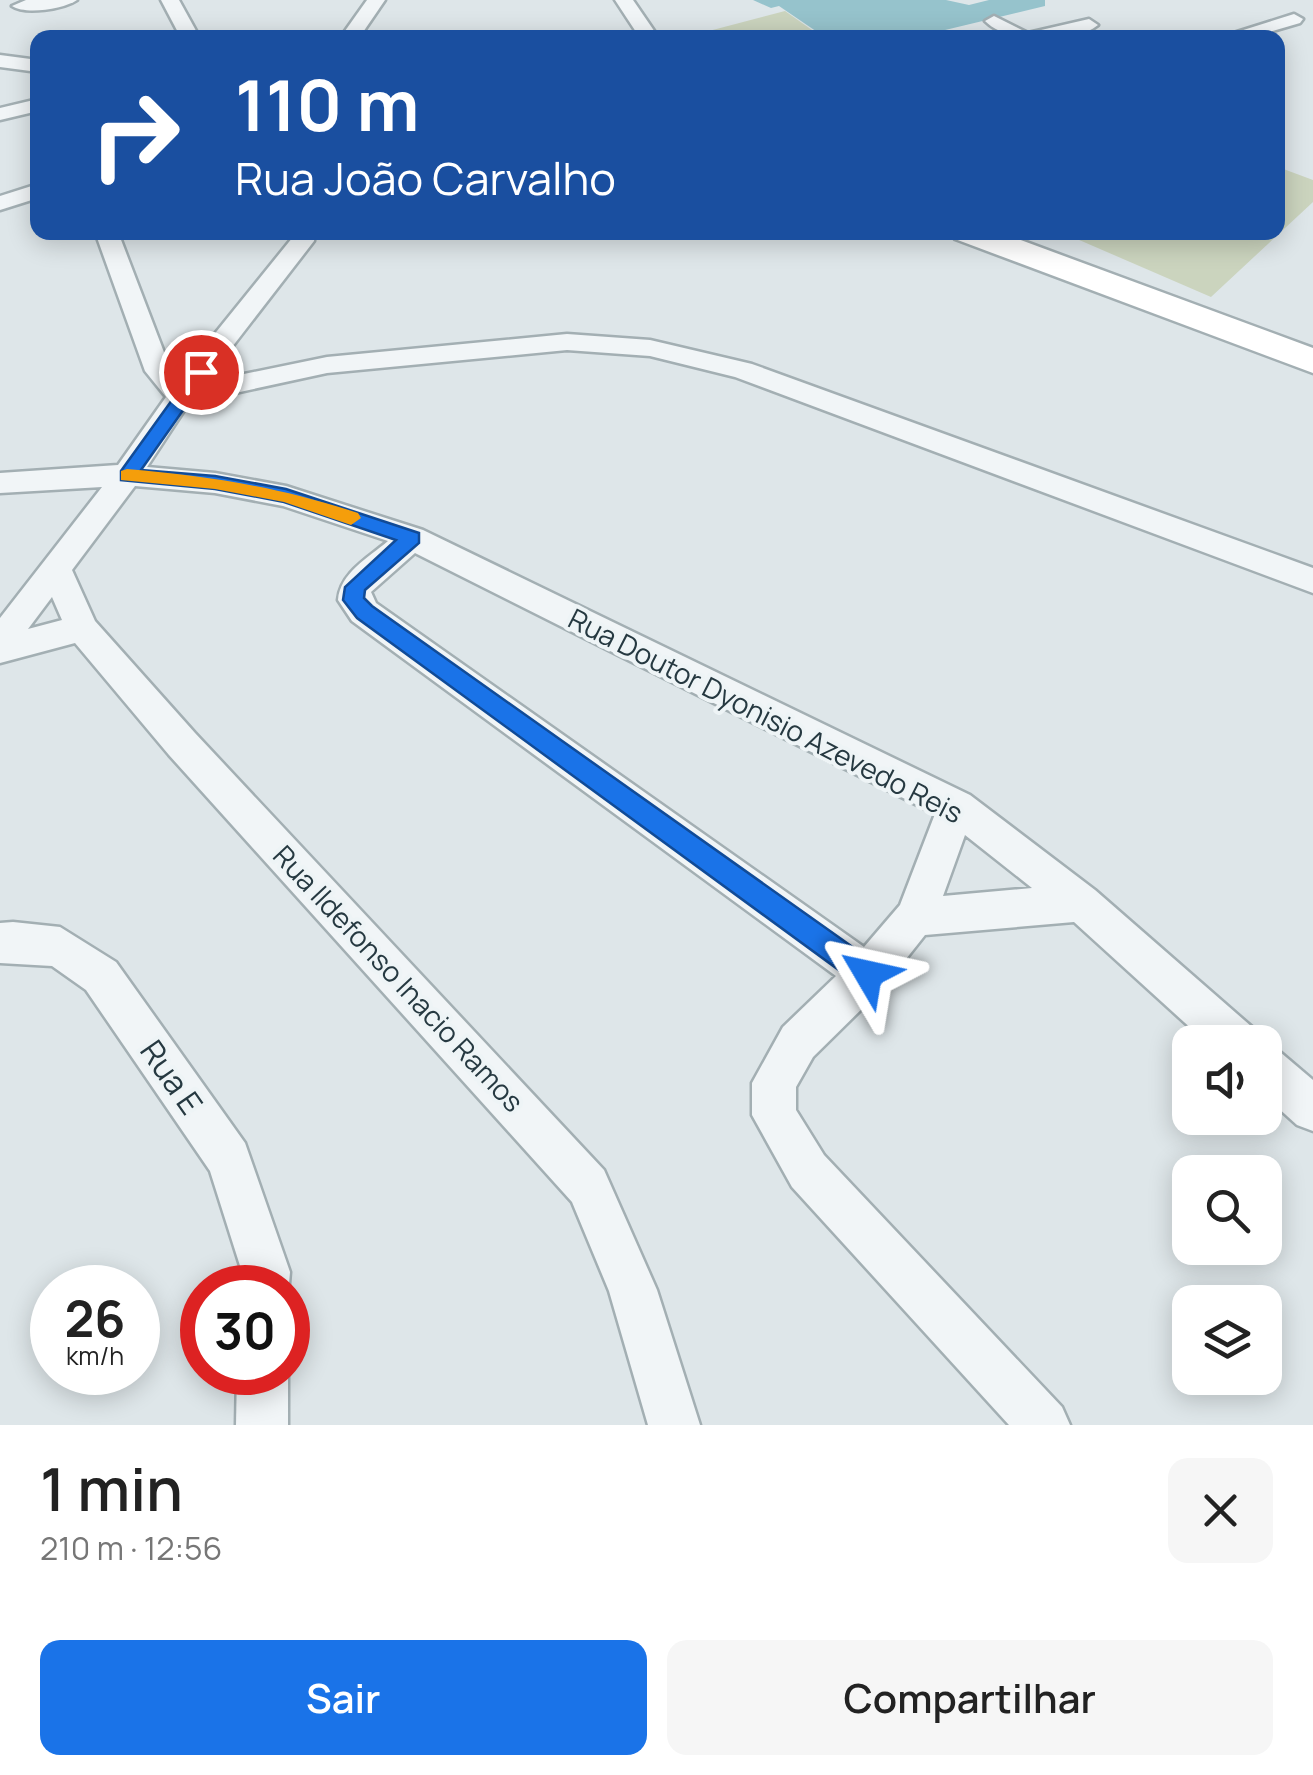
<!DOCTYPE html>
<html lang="pt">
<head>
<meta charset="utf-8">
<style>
	:root { --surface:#fff; --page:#f6f6f6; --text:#222; --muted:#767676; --accent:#1a73e8 }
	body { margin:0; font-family:Manrope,sans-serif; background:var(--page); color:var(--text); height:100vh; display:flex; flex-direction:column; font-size:38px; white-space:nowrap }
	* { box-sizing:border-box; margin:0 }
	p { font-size:32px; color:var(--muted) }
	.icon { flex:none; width:55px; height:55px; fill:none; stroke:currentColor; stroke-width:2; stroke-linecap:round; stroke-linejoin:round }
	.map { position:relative; height:1425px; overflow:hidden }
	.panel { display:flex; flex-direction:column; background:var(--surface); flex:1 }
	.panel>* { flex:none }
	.banner { position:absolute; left:30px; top:30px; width:1255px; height:210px; border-radius:20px; box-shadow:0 5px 25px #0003; background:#1a4fa0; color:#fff; overflow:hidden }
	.buttons { position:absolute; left:1172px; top:1025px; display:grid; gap:20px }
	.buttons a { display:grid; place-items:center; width:110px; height:110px; border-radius:20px; background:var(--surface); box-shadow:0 5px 25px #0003; font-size:50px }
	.speed { position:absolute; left:30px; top:1265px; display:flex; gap:20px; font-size:50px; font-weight:700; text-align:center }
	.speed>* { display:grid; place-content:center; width:130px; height:130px; border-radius:50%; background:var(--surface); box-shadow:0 5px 25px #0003; line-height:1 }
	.speed small { font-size:25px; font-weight:400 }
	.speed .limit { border:15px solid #d22; background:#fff; color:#111 }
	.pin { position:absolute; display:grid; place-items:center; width:85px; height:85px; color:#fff; margin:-42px; border:5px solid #fff; border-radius:50%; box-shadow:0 2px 10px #0007 }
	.me { position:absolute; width:110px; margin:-55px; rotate:306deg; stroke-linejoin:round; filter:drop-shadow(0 0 8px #0008) }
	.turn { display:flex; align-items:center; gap:35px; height:210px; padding:0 40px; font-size:45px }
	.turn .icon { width:130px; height:130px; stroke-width:2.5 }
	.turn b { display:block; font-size:70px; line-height:85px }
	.round { display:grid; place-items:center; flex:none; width:105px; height:105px; border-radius:20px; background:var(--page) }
	.head { display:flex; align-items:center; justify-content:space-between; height:170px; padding:0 40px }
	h1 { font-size:60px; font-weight:600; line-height:75px }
	.action { display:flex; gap:20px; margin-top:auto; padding:20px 40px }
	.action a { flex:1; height:115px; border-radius:20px; background:var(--accent); color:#fff; font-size:40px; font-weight:600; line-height:115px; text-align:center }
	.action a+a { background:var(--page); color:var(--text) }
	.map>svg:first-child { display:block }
</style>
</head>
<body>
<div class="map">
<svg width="1313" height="1425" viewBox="0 0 1313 1425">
	<rect width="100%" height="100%" fill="#dee6e9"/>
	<!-- green -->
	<g fill="#cbd4be">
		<polygon points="785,11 822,37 686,37"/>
		<polygon points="1278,167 1313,180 1313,202 1211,297 1063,233 1278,232"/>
	</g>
	<!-- water -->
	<polygon fill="#96c3cc" points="753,0 946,0 969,5 989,0 1045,0 1045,6 916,37 826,38 779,6 771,8"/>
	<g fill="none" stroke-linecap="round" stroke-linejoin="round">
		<defs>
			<g id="street">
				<path d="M 26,0 L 77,0 C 64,9 25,15 12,6 Z"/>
				<polygon points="161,0 179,0 200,38 181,38"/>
				<polygon points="367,0 385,0 359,38 340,38"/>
				<polygon points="615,0 633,0 659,38 640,38"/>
				<polygon points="1294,14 1303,19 1300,23 1249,38 1218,38"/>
				<path d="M 994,16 L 1028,33 L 1089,19 L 1098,25 C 1072,46 1009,45 985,21 Z"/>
				<polygon points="0,55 38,60 38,72 0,67"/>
				<polygon points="38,99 38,111 0,120 0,108"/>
				<polygon points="38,184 38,198 0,210 0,196"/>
				<path d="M 95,232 L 118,232 L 170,368 L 179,378 L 297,232 L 315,232 L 314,241 L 205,382 L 327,357 L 567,334 L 650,340 L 752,364 L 1313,568 L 1313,593 L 735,377 L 650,356 L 567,350 L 327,373 L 189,403 L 147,467 L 215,473 L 286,486 L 423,530 L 970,795 L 1095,890 L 1252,1027 L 1258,1042 L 1206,1042 L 1074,922 L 925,935 L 883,988 L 813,1057 L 796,1087 L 796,1110 L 824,1155 L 1062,1407 L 1070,1425 L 1009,1425 L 792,1187 L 752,1115 L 752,1083 L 783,1027 L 836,976 L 352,621 L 338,600 C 340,573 368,558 388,541 L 283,506 L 215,493 L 135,486 L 72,570 L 95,621 L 195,733 L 604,1170 L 657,1290 L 700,1425 L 648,1425 L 609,1291 L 572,1202 L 169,755 L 75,643 L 0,663 L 0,618 L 102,487 L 0,493 L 0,473 L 118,465 L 166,397 L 145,371 ZM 415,553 L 935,814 L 900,905 L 864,947 L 376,603 L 371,592 ZM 52,597 L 62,620 L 28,629 ZM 965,835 L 1032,888 L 943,896 Z"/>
				<polygon points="13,922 60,927 116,962 245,1143 290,1272 288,1295 288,1288 242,1288 242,1272 210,1171 86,990 52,966 0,963 0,923"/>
				<polygon points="1265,1045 1280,1052 1313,1080 1313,1131 1297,1125 1265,1096"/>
				<polygon points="288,1370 288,1425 236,1425 237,1372"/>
			</g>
			<polygon id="secondary" points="951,232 999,232 1313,348 1313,373 955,239"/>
		</defs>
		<!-- street casing -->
		<use href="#street" stroke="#a3afb3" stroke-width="5"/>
		<!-- secondary casing -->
		<use href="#secondary" stroke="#a3afb3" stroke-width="5"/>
		<!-- street -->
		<use href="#street" fill="#f1f5f7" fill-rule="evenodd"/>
		<!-- secondary -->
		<use href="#secondary" fill="#fff" fill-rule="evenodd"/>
	</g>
	<!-- route -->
	<polygon fill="#1a73e8" stroke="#114b97" stroke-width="2.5" points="201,366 210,372 141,470 215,476 286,489 419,533 419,543 365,590 364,598 372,606 878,965 881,974 878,984 868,987 858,984 357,618 343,600 345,587 396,540 284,502 215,489 121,480 121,471 195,368"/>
	<!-- slow -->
	<path fill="#f59e0b" d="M 127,469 C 210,476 279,487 358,513 L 361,518 L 351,525 L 284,502 L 215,489 L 121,480 L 121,471 Z"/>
	<g text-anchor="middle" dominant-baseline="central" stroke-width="8" stroke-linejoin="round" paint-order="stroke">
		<!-- street labels -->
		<g font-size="28" fill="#263941" stroke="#eef4f6">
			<text transform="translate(766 715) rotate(27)">Rua Doutor Dyonisio Azevedo Reis</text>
			<text transform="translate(399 978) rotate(47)">Rua Ildefonso Inacio Ramos</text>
		</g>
		<!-- near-street labels -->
		<g font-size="32" fill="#263941" stroke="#eef4f6">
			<text transform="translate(172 1077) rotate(55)">Rua E</text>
		</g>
	</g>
</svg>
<div class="buttons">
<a><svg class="icon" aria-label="sound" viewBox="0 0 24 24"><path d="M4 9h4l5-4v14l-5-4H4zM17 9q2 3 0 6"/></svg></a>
<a><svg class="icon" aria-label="search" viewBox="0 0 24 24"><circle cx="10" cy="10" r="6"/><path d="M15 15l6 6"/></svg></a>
<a><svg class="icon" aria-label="layers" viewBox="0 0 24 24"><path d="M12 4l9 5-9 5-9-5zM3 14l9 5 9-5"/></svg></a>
</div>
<div class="speed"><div>26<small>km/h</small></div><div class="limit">30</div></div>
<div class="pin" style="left:201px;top:372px;background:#d93025"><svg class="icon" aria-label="arrive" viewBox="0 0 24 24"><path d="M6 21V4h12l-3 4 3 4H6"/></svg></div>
<svg class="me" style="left:868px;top:974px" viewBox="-20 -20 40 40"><path d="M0-17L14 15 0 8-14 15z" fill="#1a73e8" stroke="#fff" stroke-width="4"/></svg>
<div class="banner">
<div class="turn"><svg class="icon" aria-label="right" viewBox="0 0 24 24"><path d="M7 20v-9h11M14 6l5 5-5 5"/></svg><div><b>110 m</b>Rua João Carvalho</div></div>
</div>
</div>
<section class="panel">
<div class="head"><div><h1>1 min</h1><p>210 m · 12:56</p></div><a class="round"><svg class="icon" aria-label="close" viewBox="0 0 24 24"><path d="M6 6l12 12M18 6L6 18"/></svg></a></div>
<div class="action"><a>Sair</a><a>Compartilhar</a></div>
</section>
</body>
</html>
